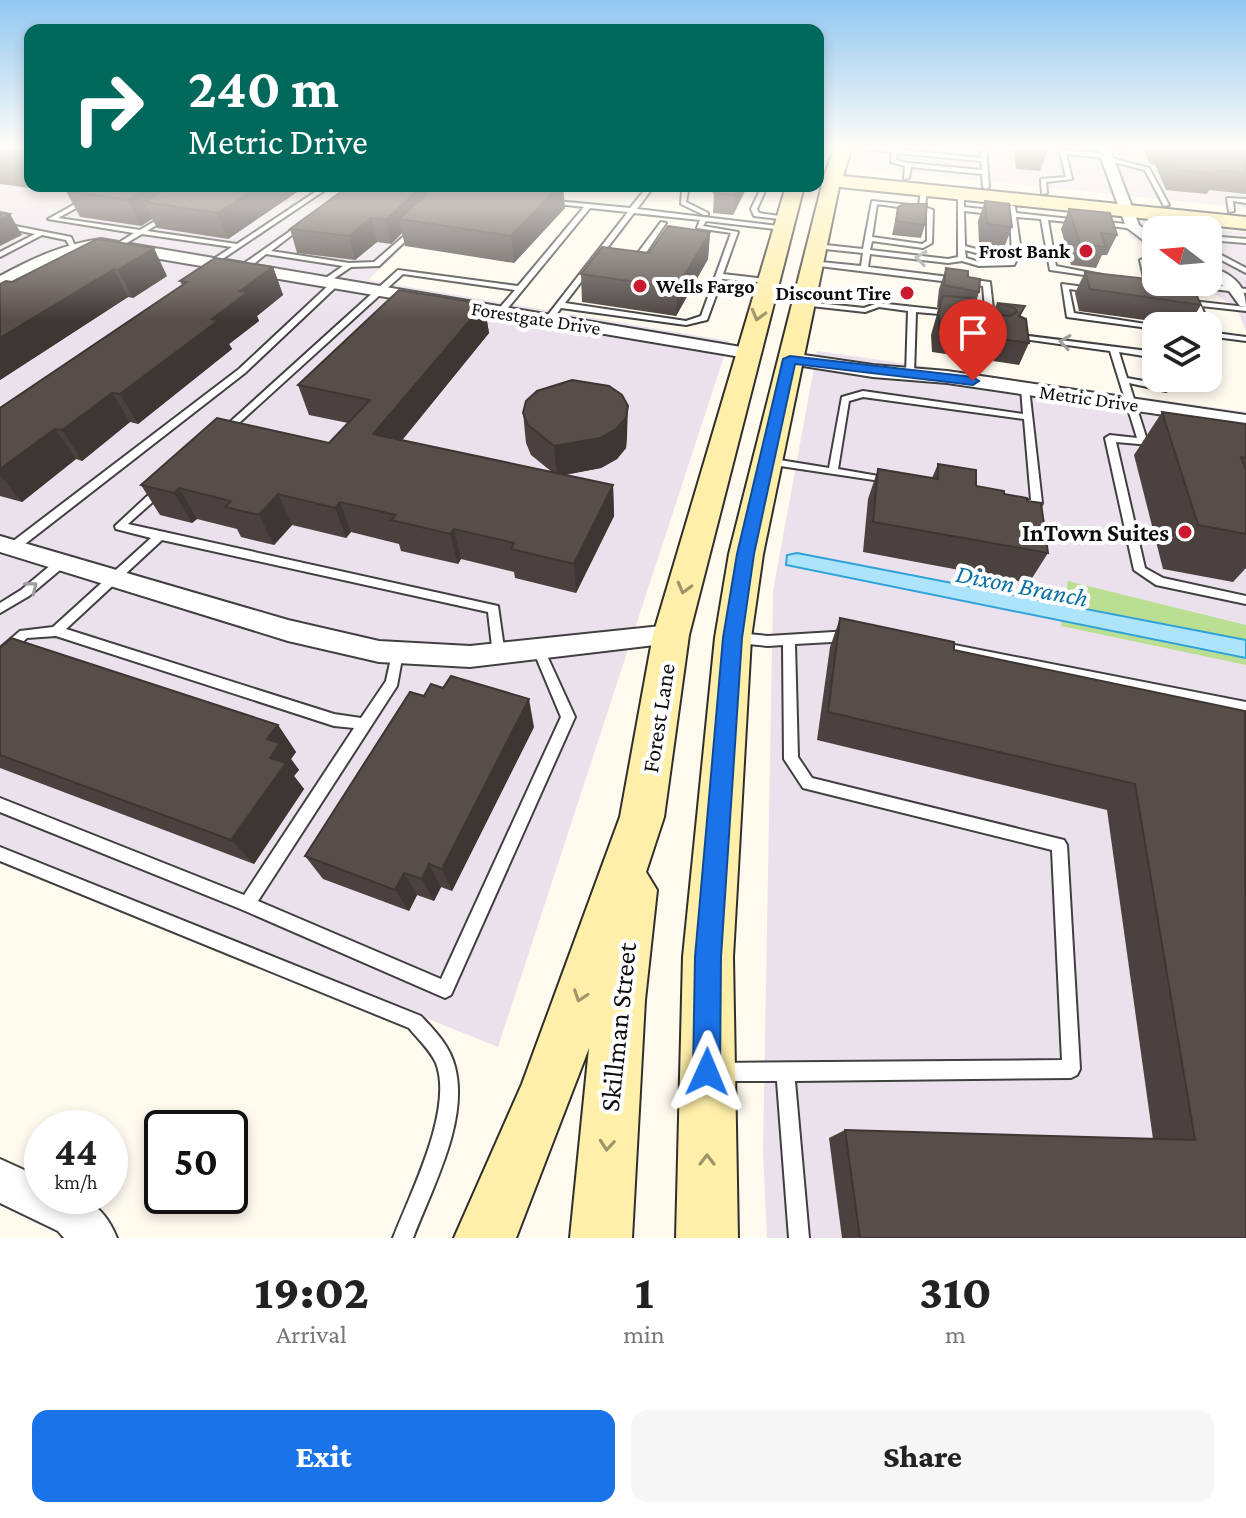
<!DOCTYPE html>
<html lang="en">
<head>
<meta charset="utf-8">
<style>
	:root { --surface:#fff; --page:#f6f6f6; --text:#222; --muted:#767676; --accent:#1a73e8 }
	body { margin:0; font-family:"Crimson Pro",serif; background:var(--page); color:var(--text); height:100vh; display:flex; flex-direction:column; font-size:30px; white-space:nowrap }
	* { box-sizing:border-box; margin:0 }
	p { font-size:26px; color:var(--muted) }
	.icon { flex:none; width:44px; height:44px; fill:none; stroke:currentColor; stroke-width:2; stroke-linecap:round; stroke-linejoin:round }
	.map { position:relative; height:1238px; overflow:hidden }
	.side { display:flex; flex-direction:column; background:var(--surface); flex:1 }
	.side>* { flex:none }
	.hud { position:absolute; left:24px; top:24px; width:800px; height:168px; border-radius:16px; box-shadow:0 4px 12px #0003; background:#00695c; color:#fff; overflow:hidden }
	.needle { width:52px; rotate:286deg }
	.controls { position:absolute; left:1142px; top:216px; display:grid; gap:16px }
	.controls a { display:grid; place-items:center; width:80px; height:80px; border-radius:16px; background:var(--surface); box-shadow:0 4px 12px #0003; font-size:40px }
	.speed { position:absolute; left:24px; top:1110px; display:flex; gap:16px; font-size:40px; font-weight:700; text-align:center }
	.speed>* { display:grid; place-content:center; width:104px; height:104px; border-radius:50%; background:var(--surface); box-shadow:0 4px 12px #0003; line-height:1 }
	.speed small { font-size:20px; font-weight:400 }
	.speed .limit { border:4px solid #111; border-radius:12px; background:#fff; color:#111 }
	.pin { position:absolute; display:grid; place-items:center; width:68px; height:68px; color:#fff; margin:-82px -34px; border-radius:50% 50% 50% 0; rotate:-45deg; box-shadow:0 0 8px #0007 }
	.pin .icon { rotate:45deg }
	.me { position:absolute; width:88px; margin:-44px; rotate:1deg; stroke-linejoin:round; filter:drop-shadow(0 0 6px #0008) }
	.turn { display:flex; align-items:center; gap:28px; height:168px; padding:0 32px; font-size:36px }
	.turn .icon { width:104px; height:104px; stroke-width:2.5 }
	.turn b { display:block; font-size:56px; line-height:68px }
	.eta { display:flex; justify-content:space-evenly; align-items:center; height:136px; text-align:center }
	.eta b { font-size:48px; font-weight:800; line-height:56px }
	.cta { display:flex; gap:16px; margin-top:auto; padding:16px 32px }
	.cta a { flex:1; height:92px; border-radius:16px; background:var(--accent); color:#fff; font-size:32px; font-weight:800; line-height:92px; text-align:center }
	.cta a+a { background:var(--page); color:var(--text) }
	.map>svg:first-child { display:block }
</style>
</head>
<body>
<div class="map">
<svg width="1246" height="1238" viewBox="0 0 1246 1238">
	<rect width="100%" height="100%" fill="#fffaee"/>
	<!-- industrial -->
	<g fill="#ebe1ed">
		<polygon points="856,147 1246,147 1246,208 852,167"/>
		<polygon points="0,182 30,186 470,186 368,280 729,341 498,1047 0,846"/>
		<polygon points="1121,219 1246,232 1246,331 1237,309 1197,282 1208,282 1208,230 1156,230 1156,254 1131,237"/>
		<polygon points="817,351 1246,412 1246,1238 767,1238 763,1152 773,591"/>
	</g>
	<!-- forest -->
	<polygon fill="#bbdf92" points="1068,581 1246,625 1246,665 1061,626"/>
	<!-- water -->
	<polygon fill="#aee4fb" stroke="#2fa2d8" stroke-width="2" points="797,553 1246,640 1246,658 786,565 787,555"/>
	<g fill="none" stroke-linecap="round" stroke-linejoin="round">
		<defs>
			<g id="service">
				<path d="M 851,147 L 874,147 L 981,158 L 980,147 L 986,147 L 989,187 L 986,189 L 983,187 L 982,174 L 911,167 L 909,178 L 904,179 L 905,166 L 891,162 L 892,152 ZM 897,153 L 981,161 L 982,170 L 908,163 L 896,160 Z"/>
				<polygon points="1103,147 1127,147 1124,149"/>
				<polygon points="1063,150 1106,154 1109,156 1107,157 1149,168 1169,205 1164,206 1145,170 1105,160 1105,158 1066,154 1072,179 1046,182 1047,193 1042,194 1041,179 1066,177 1060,152"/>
				<polygon points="53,186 89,186 79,191"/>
				<polygon points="108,186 116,186 58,218 140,230 167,214 170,216 169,217 147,231 237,244 324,186 331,186 212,266 209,266 209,262 232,247 142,234 111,252 107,250 109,249 134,233 48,219"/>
				<path d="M 648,186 L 654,186 L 637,209 L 786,227 L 787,228 L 784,230 L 706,221 L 703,226 L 738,232 L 723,274 L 767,279 L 770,279 L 770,283 L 722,279 L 707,320 L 686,325 L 561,308 L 551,322 L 545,322 L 544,320 L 628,212 L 590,208 L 503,314 L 496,312 L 515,290 L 403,274 L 228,433 L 222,433 L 220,431 L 398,270 L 518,286 L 584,207 L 548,203 L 546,202 L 546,200 L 630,208 ZM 634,213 L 700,220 L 697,228 L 731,233 L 701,316 L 686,321 L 565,303 Z"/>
				<polygon points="687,186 693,186 688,191 686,202 708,213 708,215 704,215 681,204 682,191"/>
				<polygon points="754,186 762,186 766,189 757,209 759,213 787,217 789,218 789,220 754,216 751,209 760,190"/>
				<path d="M 924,188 L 927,190 L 925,207 L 933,210 L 932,243 L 923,248 L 872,241 L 870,250 L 948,259 L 958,257 L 958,195 L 961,193 L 964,195 L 964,207 L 1009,212 L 1009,207 L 1012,205 L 1015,207 L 1016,213 L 1080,220 L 1080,222 L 1078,223 L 1048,220 L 1056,266 L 1102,275 L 1098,277 L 1050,270 L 1041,219 L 1016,217 L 1021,252 L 1014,265 L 979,266 L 962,261 L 948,263 L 870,254 L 868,267 L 990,282 L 993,309 L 989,311 L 985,309 L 983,286 L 811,265 L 807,263 L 811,261 L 861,266 L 863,253 L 816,248 L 813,246 L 816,244 L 863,249 L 872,201 L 919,206 L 921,190 ZM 877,204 L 927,211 L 927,241 L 922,244 L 872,237 ZM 964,211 L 1010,216 L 1012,254 L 991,253 L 965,246 ZM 965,250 L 991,257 L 1010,258 L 1009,261 L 979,262 L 966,258 Z"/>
				<polygon points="1227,198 1246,199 1246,203 1233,201 1234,211 1229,212"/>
				<polygon points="1100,221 1133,225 1136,227 1133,229 1098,224 1098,222"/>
				<polygon points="303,222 306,224 305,225 271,251 349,263 374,262 411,230 416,231 379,266 351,267 323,286 319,284 320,282 343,266 266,254 245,271 239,271 239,267"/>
				<polygon points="661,222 666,223 639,263 629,262 629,258 634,258"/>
				<polygon points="0,223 71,237 75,246 70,247 66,240 42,235 0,257 0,252 35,234 0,227"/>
				<polygon points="1208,236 1246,239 1246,243 1208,240"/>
				<polygon points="1208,248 1246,268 1246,273 1208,253"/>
				<polygon points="1156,253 1156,258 1148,261 1152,280 1145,282 1140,260"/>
				<polygon points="1167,282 1190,282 1246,289 1246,293 1171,284"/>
				<polygon points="330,284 337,286 245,373 16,551 8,551 6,548 8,545 239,369"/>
				<polygon points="1062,284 1092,288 1096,290 1092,292 1069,289 1074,313 1159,326 1156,326 1156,329 1067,317"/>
				<polygon points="1183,300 1246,307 1246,311 1201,306 1210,326 1208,328 1208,326 1202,326 1193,305 1183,304"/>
				<polygon points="799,301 864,308 878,303 951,311 955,313 951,315 916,312 914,374 910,377 906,374 908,311 879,307 865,312 802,305 798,303"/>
				<polygon points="1208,332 1246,337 1246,341 1208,336"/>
				<polygon points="1013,334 1156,352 1156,358 1119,352 1127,378 1160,384 1159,378 1167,378 1170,388 1166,391 1129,383 1147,440 1162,442 1162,446 1116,442 1145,568 1163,578 1246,596 1246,604 1156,585 1134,570 1105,438 1110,435 1137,438 1110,351 1016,338 1013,338"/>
				<polygon points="1025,385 1029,388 1042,503 1041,505 1023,506 1018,503 1023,500 1031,500 1024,419 863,397 849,401 838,469 890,478 894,479 894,483 767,464 762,461 767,458 829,468 842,397 863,391 1023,414 1021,388"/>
				<polygon points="161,486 165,487 165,491 128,524 498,606 505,655 503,659 495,659 493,655 488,612 162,540 66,629 334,714 361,718 386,681 393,649 401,649 403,653 397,686 258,901 441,979 561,717 533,650 535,647 543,647 575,717 451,995 445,998 243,910 0,812 0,798 244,895 354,728 334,726 56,636 27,638 4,660 0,661 0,648 20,631 53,627 151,538 116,529 115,526 157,487"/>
				<polygon points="62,558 68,562 66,565 29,596 0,613 0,603 21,590 58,559"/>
				<polygon points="850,631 854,633 856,636 854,639 850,641 795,644 798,757 812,778 1064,840 1067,845 1080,1069 1077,1075 1071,1078 795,1081 809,1238 789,1238 777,1081 718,1081 712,1078 709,1072 712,1066 718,1063 1062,1060 1052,850 803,788 784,759 783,645 768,646 737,643 733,641 731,638 733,635 737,633 768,636"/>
				<polygon points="939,642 1246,702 1246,714 939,652 935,650 933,647 935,644"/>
				<path d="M 0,847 L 421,1016 C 435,1031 450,1046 455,1067 C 469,1121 432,1188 413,1238 L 393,1238 C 410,1194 454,1109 436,1063 C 430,1050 418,1039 409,1028 L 0,861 Z"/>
			</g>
			<g id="minor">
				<polygon points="1097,147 1109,147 1139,225 1156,238 1156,250 1126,227"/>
				<path d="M 101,239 L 747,348 L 756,353 L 747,358 L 101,249 L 66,256 L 0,287 L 0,276 C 33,258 64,244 101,239 Z"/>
				<path d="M 1208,266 C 1230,273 1246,283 1246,307 L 1240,306 L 1227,288 L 1208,278 Z"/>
				<polygon points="790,353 873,365 947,371 1246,415 1246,427 947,383 873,377 784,363 781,359"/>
				<polygon points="0,536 288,620 379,641 470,646 671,625 680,628 684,635 680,642 470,667 379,662 288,641 0,552"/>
				<path d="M 0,1159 L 42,1178 L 42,1196 C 81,1196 101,1199 117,1238 L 64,1238 L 58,1231 L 0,1203 Z"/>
			</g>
			<g id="secondary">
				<polygon points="835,147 852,147 843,176 1246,217 1246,229 839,187 763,554 751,638 733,957 738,1238 676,1238 683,957 715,638 729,554 822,185 818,184 818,174 825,174"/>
				<polygon points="786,186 804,186 689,635 664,817 646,872 657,890 645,1000 632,1238 570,1238 589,1048 516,1238 454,1238 522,1084 620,817 653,635"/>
			</g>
		</defs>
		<!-- service casing -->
		<use href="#service" stroke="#404040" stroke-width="4"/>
		<!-- minor casing -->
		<use href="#minor" stroke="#404040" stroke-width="4"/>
		<!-- secondary casing -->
		<use href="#secondary" stroke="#2f2f2f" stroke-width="4"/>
		<!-- service -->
		<use href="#service" fill="#fff" fill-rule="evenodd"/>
		<!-- minor -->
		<use href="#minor" fill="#fff" fill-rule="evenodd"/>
		<!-- secondary -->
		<use href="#secondary" fill="#ffefa9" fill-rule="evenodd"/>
	</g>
	<!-- wall -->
	<g fill="#4b423f">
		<polygon points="0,147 30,147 30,186 34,186 29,188 0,184"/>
		<polygon points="1013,147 1045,147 1046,154 1040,171 1016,169"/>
		<polygon points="1142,147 1246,147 1246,194 1209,190 1207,194 1166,190 1155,165 1150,164"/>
		<polygon points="75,186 306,186 228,239 157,228 152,219 141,226 80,217 66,191"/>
		<polygon points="349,186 565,208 514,263 405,246 402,233 391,244 377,242 355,260 297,253 290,229"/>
		<polygon points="745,191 733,215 713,213 714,193"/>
		<polygon points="985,201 1012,227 1004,248 979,245 978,221"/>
		<polygon points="898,207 925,225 921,238 892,235"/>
		<polygon points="1069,209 1117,235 1107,255 1102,255 1096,268 1071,265 1061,229"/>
		<polygon points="710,232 708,259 676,316 582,302 581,274 649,253"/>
		<polygon points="97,239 167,276 133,298 128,297 0,380 0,284 12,282"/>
		<polygon points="273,267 283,295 257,316 259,321 229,344 232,349 138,424 130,422 82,461 76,459 22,502 0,496 0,408 182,285 180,281"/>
		<polygon points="946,268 968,277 979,292 976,302 992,314 997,303 1025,306 1020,317 1029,343 1019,365 932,352 931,335 939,307 937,307 939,289"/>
		<polygon points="1085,272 1201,305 1188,326 1079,311 1075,293"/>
		<polygon points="484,304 489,333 402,440 552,472 531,455 526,443 523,413 627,436 626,448 617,459 601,468 565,475 613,485 614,516 576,593 515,578 514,572 461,559 458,564 401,551 399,544 351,532 346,538 292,525 274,545 241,537 237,529 197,519 192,523 160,515 141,485 329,443 348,423 309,415 298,385"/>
		<polygon points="1162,412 1246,424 1246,568 1233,582 1163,569 1134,455"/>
		<polygon points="938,464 976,486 1004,494 1048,553 1029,583 863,552 868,499 878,469 932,478"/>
		<polygon points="840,618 954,650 1245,711 1246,1238 842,1238 829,1138 845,1130 1153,1139 1107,810 817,740 830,647"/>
		<polygon points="0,648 278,725 296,752 291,759 299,770 294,776 304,789 254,864 0,768"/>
		<polygon points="534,727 452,891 441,887 434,901 417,895 409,911 323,879 305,856"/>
	</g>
	<!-- shaded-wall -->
	<g fill="#3d3633">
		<polygon points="30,149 30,186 34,186 29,188 11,157"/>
		<polygon points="151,186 203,186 145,202 152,219 141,226 128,200"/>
		<polygon points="260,186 306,186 228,239 217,213"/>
		<polygon points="420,186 431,186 432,192 399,219 402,233 391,244 386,220"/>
		<polygon points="559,186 563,186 565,208 514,263 511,236"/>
		<polygon points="740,186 745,186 745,191 733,215 735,195"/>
		<polygon points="10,214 22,235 0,246 0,220"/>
		<polygon points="371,218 377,242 355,260 349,236"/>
		<polygon points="710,232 708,259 676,316 677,288"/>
		<polygon points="154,248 167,276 133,298 118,270"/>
		<polygon points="273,267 283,295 257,316 259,321 229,344 232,349 138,424 120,394 212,319 240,291"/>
		<polygon points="114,269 128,297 0,380 0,338"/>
		<polygon points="484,304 489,333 382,465 373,434"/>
		<polygon points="112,393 130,422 82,461 62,430"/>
		<polygon points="628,406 627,436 626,448 617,459 601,468 557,476 554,446"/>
		<polygon points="55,429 76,459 22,502 0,475 0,469"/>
		<polygon points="613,485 614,516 576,593 574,564"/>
		<polygon points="179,488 197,519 192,523 174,493"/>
		<polygon points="278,494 292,525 274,545 259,515"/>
		<polygon points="340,502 351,532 346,538 335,508"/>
		<polygon points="454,529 461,559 458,564 450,534"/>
		<polygon points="529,699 534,727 452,891 442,869"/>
		<polygon points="278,725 296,752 291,759 299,770 294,776 304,789 254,864 231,840 270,758 267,739"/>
		<polygon points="429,864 441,887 434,901 422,879"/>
		<polygon points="404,873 417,895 409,911 395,890"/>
	</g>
	<!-- building -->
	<g fill="#574d49" stroke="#3d3633" stroke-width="2">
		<polygon points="0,147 30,147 30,149 11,157 0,156"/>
		<polygon points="1022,147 1045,147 1046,154 1023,152"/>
		<polygon points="1166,147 1246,147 1246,173 1216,170 1218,174 1177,170"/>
		<polygon points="75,186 151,186 128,200 66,191"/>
		<polygon points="170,186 260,186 217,213 145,202"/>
		<polygon points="349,186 420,186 417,191 386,220 371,218 349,236 290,229"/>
		<polygon points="430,186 559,186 511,236 399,219 426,195"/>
		<polygon points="718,186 740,186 735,195 714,193"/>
		<polygon points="985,201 1009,204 1012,227 987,224"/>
		<polygon points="904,204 927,204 925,225 896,221 898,207"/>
		<polygon points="1069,209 1110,213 1117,235 1101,233 1106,247 1080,244"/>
		<polygon points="0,212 10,214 0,220"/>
		<polygon points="668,226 710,232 677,288 581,274 602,247 649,253"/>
		<polygon points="97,239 154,248 118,270 114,269 0,338 0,284 6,281 12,282"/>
		<polygon points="215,258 273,267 240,291 248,292 212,319 219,320 120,394 112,393 62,430 55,429 0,469 0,408 187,282 180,281"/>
		<polygon points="946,268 968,271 968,277 980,279 979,292 944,285"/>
		<polygon points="1085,272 1156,280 1156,282 1169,282 1192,285 1201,305 1090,289"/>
		<polygon points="399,290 484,304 373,434 613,485 574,564 511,549 514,543 454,529 450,534 391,520 396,515 340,502 335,508 278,494 259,515 225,507 231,501 179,488 174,493 141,485 217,418 329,443 370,400 298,385"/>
		<polygon points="943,296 970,298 993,314 1010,316 1017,312 1015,308 997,303 1025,306 1019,316 1026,319 1029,343 940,330 938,313"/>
		<polygon points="572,380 609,386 622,395 628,406 626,418 616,429 600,438 554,446 528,425 523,413 526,401 537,391"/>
		<polygon points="1162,412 1246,424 1246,458 1241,457 1246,470 1246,534 1198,525"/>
		<polygon points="938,464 976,470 976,486 1004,491 1004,494 1027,498 1027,501 1041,503 1048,553 873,522 878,469 938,479"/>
		<polygon points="840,618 954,642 954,650 1245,711 1246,1238 860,1238 845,1130 1195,1140 1135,784 828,712"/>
		<polygon points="11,638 278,725 267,739 280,743 270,758 286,763 231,840 0,755 0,648"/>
		<polygon points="451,676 529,699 442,869 429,864 422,879 404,873 395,890 305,856 410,692 424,696 431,684 443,688"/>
	</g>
	<!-- one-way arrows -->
	<defs><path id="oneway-chevron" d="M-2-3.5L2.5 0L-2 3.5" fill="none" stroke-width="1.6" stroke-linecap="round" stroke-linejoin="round" transform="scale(2)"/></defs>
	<g stroke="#9e9e9e">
		<use href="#oneway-chevron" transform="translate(921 258) rotate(-173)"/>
		<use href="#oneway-chevron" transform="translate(1065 342) rotate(-172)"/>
		<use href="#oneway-chevron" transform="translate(32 587) rotate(-38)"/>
	</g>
	<g stroke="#9e956b">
		<use href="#oneway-chevron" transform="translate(758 315) rotate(105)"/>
		<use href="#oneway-chevron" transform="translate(684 588) rotate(105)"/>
		<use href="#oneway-chevron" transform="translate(580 996) rotate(109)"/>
		<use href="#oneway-chevron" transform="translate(607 1145) rotate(95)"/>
		<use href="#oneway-chevron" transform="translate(707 1160) rotate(-90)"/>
	</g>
	<!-- sky -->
	<linearGradient id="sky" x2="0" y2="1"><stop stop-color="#91c7f0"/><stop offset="0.46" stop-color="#fffdf7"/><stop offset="1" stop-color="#fffdf7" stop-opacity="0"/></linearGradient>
	<rect width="1246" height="321" fill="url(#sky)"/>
	<!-- route -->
	<polygon fill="#1a73e8" stroke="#114b97" stroke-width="2" points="790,356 973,377 979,381 973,385 795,364 754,554 742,638 721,957 720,1072 716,1082 707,1086 697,1082 693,1072 695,957 723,638 737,554 783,359"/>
	<!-- markers -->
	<g fill="#c91a30" stroke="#fff" stroke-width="3">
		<circle cx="1086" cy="251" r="8"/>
		<circle cx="640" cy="286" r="8"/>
		<circle cx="907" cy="293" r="8"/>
		<circle cx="1185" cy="532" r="8"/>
	</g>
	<g text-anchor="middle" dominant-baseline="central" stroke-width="8" stroke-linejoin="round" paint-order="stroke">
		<!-- far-poi labels -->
		<g font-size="20" font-weight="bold" fill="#0d0d0d" stroke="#fff" text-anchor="end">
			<text x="1070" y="251">Frost Bank</text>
			<text x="656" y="286" text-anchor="start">Wells Fargo</text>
			<text x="891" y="293">Discount Tire</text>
		</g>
		<!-- far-street labels -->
		<g font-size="20" fill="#0d0d0d" stroke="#fff">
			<text transform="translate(536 318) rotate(9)">Forestgate Drive</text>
			<text transform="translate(1089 398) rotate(8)">Metric Drive</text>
		</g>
		<!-- poi labels -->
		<g font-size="24" font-weight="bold" fill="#0d0d0d" stroke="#fff" text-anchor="end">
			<text x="1169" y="532">InTown Suites</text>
		</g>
		<!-- street labels -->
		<g font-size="24" fill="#0d0d0d" stroke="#fff">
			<text transform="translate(658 718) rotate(-81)">Forest Lane</text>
		</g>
		<!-- water labels -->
		<g font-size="26" font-style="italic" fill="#0c71a9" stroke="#fff">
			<text transform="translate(1022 586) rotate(11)">Dixon Branch</text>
		</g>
		<!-- near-street labels -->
		<g font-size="28" fill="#0d0d0d" stroke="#fff">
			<text transform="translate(618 1027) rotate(-84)">Skillman Street</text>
		</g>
	</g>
</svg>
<div class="controls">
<a><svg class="needle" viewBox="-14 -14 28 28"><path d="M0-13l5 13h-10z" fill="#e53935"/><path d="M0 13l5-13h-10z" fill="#767676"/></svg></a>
<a><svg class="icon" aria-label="layers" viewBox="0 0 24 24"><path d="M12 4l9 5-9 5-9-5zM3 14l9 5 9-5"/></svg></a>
</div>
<div class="speed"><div>44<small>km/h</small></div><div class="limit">50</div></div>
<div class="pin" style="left:973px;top:381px;background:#d93025"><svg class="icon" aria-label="arrive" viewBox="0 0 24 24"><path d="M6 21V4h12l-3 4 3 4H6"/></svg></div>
<svg class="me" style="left:707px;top:1072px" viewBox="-20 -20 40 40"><path d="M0-17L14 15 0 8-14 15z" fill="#1a73e8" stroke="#fff" stroke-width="4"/></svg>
<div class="hud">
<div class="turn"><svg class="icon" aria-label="right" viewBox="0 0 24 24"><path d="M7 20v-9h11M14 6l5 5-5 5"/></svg><div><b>240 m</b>Metric Drive</div></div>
</div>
</div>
<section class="side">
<div class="eta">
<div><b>19:02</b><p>Arrival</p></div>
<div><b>1</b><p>min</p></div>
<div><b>310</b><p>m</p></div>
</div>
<div class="cta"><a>Exit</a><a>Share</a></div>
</section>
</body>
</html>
